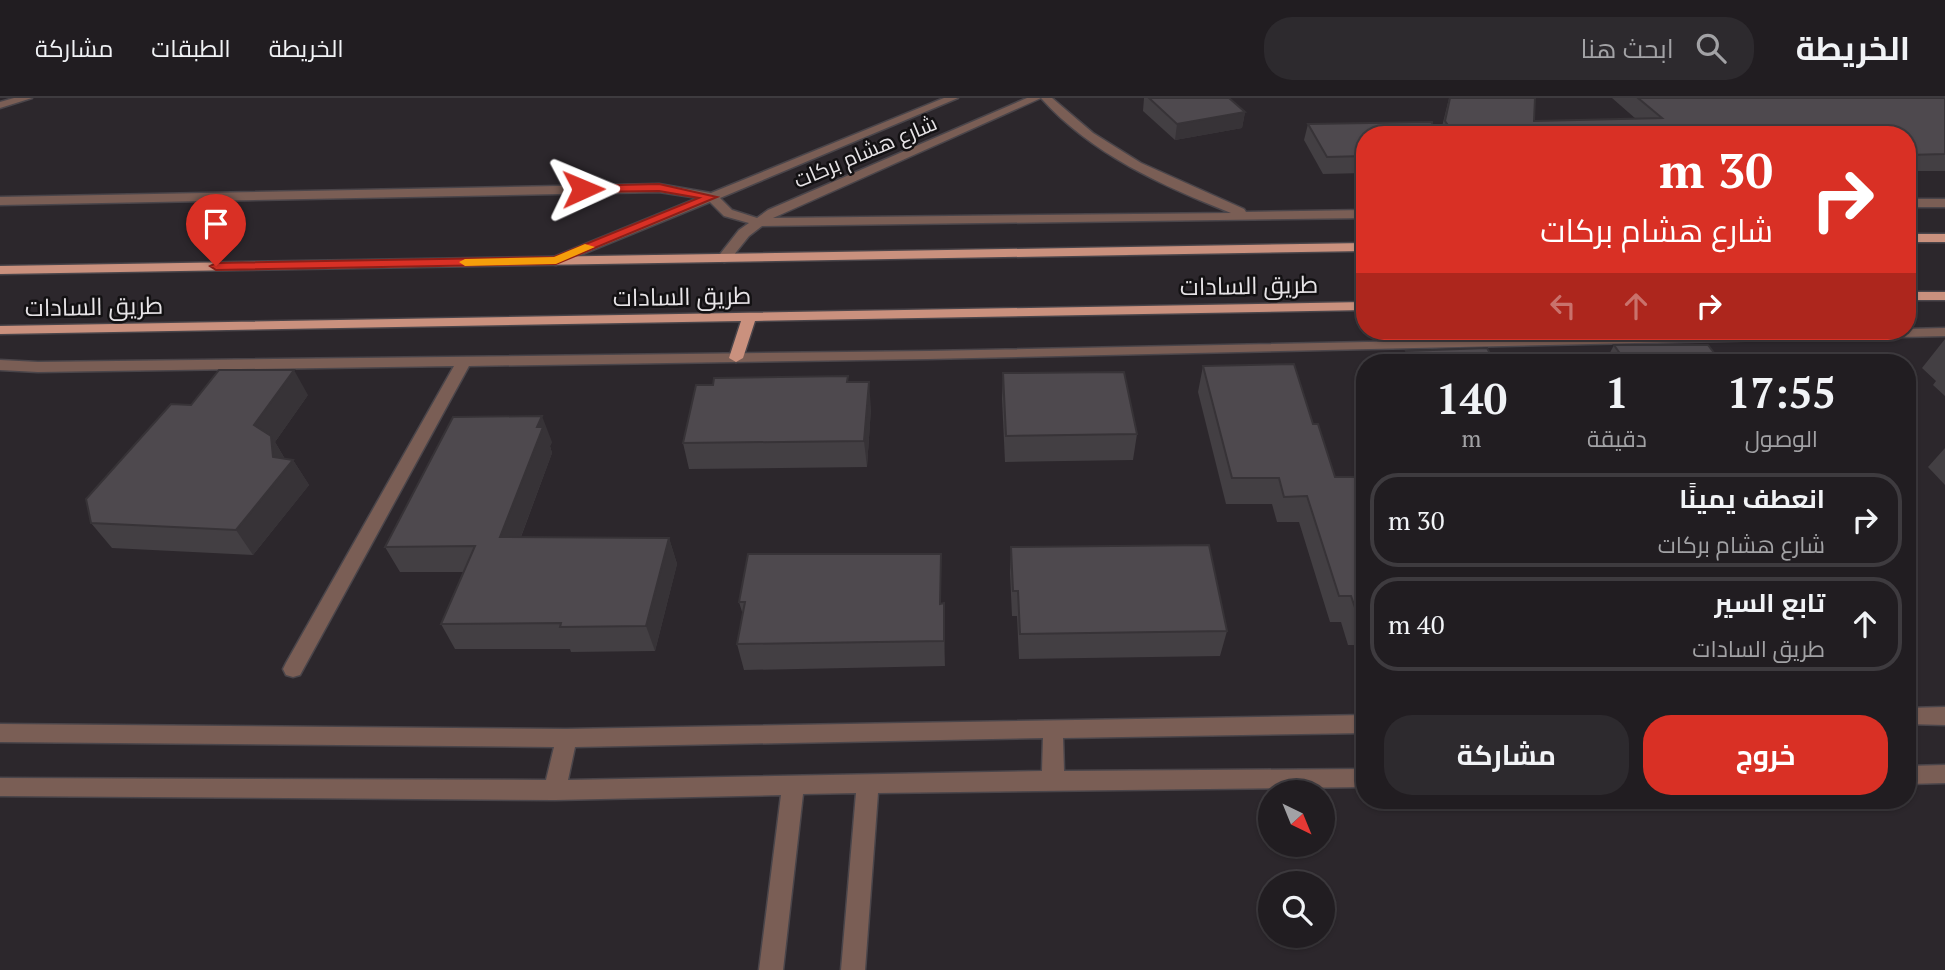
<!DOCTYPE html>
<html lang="ar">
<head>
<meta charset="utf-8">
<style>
	:root { --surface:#211d21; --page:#2d2a2e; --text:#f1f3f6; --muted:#a2a2a5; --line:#3e3b3f; --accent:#d93025 }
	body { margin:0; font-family:"PT Serif",Cairo,serif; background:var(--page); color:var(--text); direction:rtl; height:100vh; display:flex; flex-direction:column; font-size:26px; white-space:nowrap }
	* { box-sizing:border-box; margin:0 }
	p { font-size:23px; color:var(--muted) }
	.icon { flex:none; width:38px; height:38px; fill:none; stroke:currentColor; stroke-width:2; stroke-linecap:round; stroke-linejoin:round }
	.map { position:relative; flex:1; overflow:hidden; direction:ltr }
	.panel { position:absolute; left:1356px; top:256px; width:560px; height:455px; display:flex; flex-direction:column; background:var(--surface); border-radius:28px; box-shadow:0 2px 5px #0004,0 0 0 2px var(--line); direction:rtl }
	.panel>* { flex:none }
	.banner { position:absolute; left:1356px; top:28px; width:560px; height:214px; border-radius:28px; box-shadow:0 2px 5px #0004,0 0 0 2px var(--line); direction:rtl; background:#d93025; color:#fff; overflow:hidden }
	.needle { width:46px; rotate:137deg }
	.fabs { position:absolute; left:1258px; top:682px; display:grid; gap:14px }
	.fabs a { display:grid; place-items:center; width:77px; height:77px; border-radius:50%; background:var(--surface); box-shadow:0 2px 5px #0004,0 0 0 2px var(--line); font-size:35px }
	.pin { position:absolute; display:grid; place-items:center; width:60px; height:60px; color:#fff; margin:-72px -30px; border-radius:50% 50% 50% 0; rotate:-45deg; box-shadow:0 0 7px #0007 }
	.pin .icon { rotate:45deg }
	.me { position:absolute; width:77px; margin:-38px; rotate:89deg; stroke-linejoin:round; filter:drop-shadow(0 0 5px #0008) }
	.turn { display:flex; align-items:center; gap:24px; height:147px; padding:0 28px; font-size:32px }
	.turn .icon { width:91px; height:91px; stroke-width:2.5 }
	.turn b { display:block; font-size:49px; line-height:60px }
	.lanes { display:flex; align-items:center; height:66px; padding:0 28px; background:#0003; justify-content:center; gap:35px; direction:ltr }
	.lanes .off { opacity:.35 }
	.eta { display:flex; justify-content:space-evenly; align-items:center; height:119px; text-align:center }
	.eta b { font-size:42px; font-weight:700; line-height:49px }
	.primary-button { display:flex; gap:14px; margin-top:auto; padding:14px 28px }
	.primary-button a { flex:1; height:80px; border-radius:28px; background:var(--accent); color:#fff; font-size:28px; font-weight:700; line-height:80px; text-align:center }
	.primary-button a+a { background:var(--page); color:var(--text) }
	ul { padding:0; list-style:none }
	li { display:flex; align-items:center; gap:21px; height:94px; margin:0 14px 10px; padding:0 14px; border:4px solid var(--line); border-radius:28px }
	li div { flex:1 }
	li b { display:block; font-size:26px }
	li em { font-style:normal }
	header { display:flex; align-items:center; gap:42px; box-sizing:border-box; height:98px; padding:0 35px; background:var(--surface); border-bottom:2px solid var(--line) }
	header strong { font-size:33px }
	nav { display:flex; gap:38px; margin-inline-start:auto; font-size:24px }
	.search { width:490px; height:63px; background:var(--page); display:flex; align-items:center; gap:18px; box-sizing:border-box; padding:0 24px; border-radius:28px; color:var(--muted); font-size:26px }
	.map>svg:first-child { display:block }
</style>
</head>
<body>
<header>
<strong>الخريطة</strong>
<div class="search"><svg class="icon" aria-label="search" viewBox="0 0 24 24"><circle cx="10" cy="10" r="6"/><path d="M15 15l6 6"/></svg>ابحث هنا</div>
<nav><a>الخريطة</a><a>الطبقات</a><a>مشاركة</a></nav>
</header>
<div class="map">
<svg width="1945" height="872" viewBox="0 0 1945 872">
	<rect width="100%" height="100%" fill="#2c272c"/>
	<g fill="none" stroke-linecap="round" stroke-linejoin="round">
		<defs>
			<g id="minor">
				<polygon points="14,0 32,0 0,10 0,4"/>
				<path d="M 944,0 L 958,0 L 720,100 L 732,112 L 757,120 L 768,112 L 1027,0 L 1052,0 L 1093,35 L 1141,65 L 1244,111 L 1246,114 L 1365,112 L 1365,120 L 762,128 L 749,138 L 729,163 L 724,164 L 717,160 L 739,132 L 749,125 L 724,118 L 710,104 L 556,167 L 551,166 L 551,160 L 698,100 L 659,94 L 0,107 L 0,99 L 659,86 L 711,95 ZM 1041,0 C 1091,56 1163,88 1231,115 L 773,120 Z"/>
				<rect x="1908" y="101" width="37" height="8"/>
				<polygon points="1945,230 1945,238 928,261 469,268 300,577 293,579 286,577 283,571 286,565 454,268 38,274 0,272 0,262 38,264 928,253 1908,233 1908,231"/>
				<polygon points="1945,609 1945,627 1908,626 1908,610"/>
				<path d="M 1365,617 L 1365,635 L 1063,640 L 1064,673 L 1365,671 L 1365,689 L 878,695 L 865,872 L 841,872 L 856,695 L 803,696 L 783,872 L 759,872 L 781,697 L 555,702 L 0,698 L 0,680 L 546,682 L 554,649 L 0,644 L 0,626 L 566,631 ZM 1043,640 L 1042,673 L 568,682 L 575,649 Z"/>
				<polygon points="1945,667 1945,685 1908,686 1908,668"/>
			</g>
			<g id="major">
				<rect x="1908" y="136" width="37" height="8"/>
				<polygon points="1365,145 1365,153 0,176 0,168"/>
				<rect x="1908" y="194" width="37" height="8"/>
				<polygon points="1365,204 1365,212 755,223 743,260 736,264 729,260 741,223 0,236 0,228"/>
			</g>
		</defs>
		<!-- minor casing -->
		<use href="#minor" stroke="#4a454a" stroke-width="3"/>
		<!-- major casing -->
		<use href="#major" stroke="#4a454a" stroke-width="3"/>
		<!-- minor -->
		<use href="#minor" fill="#7a5e55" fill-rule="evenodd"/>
		<!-- major -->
		<use href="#major" fill="#ca917e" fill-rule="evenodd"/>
	</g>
	<!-- wall -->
	<g fill="#433f43">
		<polygon points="1144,0 1229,0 1245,14 1242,30 1175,42 1143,13"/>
		<polygon points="1449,0 1535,0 1534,23 1636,21 1612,0 1945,0 1945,73 1908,73 1908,37 1440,37"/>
		<polygon points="1308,26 1365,37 1365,75 1323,76 1304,42"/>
		<polygon points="1945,241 1945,298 1933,287 1936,283 1922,270"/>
		<polygon points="1614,247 1721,264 1605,264"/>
		<polygon points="1406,253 1493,261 1500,264 1402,264"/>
		<polygon points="1203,268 1313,326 1335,379 1365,379 1365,547 1348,547 1341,524 1330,524 1299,424 1277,424 1272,406 1226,406 1198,294"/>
		<polygon points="1003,275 1137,336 1133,362 1005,364 1002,301"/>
		<polygon points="848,284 871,310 867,369 689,371 683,345"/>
		<polygon points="308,297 275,344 285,361 293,362 309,387 253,457 112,450 91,425"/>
		<polygon points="552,344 550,348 552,355 521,439 669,440 677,466 655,553 571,554 570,551 455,551 441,526 463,474 400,474 385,449"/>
		<polygon points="1945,350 1945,387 1928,369"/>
		<polygon points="1011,449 1227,533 1220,558 1019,561 1017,518 1012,518 1010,475"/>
		<polygon points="941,456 941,506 944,505 945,568 744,572 737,546 743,517 739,504"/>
	</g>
	<!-- shaded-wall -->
	<g fill="#373337">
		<polygon points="1245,14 1242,30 1175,42 1177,26"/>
		<polygon points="294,272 308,297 275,344 286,363 293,362 309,387 253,457 236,432 273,359 254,327"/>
		<polygon points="869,284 871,310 867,369 864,343"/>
		<polygon points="542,318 552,344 550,348 552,355 511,465 500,439 537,329"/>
		<polygon points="669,440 677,466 655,553 646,528"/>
		<polygon points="941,456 941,531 940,506"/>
		<polygon points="944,505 945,531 945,568 944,543"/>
	</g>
	<!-- building -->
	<g fill="#4e494e" stroke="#373337" stroke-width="2">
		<polygon points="1149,0 1229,0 1245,14 1177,26"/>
		<polygon points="1450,0 1535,0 1534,23 1662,20 1638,0 1945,0 1945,56 1908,57 1908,37 1455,37 1445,23"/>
		<polygon points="1432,24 1433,37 1365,37 1365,58 1327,59 1308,26"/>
		<polygon points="1614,247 1708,247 1721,264 1626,264"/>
		<polygon points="1487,250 1493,261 1498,261 1500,264 1405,264 1404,261 1410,261 1406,253"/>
		<polygon points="1294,266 1313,326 1318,326 1335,379 1365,379 1365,521 1359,521 1351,498 1339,498 1307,398 1284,399 1279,380 1232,380 1203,268"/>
		<polygon points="219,272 294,272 254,327 271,338 273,359 293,362 236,432 91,425 86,401 171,306 191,307"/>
		<polygon points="1124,274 1137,336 1006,338 1003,275"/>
		<polygon points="848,278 847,284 869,284 864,343 683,345 696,287 713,287 714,280"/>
		<polygon points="542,318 537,329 543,329 500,439 669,440 646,528 560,529 561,525 441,526 475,448 385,449 453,319"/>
		<polygon points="1209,447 1227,533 1020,536 1018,493 1013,493 1011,449"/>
		<polygon points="748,456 941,456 940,506 944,505 944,543 737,546 745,504 739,504"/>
	</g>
	<!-- route -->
	<polygon fill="#d93025" stroke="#8d1f18" stroke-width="2" points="659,86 717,99 556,166 216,172 210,168 216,165 554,159 699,100 659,93 583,94 578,91 579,88"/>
	<!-- slow -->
	<polygon fill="#f59e0b" points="585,146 595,149 556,166 465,168 459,164 465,161 554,159"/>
	<g text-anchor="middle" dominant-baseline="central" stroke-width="5" stroke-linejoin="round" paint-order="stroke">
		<!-- far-street labels -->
		<g font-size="21" fill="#e7e4e7" stroke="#131113">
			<text transform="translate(865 53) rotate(-23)">شارع هشام بركات</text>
		</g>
		<!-- street labels -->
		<g font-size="24" fill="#e7e4e7" stroke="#131113">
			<text transform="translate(1249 187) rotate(-1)">طريق السادات</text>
			<text transform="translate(682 198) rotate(-1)">طريق السادات</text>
			<text transform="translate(94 208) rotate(-1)">طريق السادات</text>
		</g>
	</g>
</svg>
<div class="fabs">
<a><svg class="needle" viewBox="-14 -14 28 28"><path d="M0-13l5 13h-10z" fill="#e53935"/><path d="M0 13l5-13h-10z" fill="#a2a2a5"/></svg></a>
<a><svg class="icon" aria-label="search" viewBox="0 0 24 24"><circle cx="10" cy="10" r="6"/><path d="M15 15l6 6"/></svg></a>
</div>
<div class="pin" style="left:216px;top:168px;background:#d93025"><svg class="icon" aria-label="arrive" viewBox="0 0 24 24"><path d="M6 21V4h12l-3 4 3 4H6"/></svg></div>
<svg class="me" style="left:583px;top:91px" viewBox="-20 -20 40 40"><path d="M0-17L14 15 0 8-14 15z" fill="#d93025" stroke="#fff" stroke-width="4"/></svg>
<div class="banner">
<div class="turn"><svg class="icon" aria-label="right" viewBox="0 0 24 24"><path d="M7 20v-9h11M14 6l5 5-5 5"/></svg><div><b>30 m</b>شارع هشام بركات</div></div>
<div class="lanes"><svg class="icon off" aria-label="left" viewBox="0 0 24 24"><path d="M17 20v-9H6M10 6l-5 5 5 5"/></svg><svg class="icon off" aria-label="ahead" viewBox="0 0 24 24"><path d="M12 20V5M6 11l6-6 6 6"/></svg><svg class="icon" aria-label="right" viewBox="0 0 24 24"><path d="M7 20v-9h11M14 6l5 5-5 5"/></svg></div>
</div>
<section class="panel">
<div class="eta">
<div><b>17:55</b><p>الوصول</p></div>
<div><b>1</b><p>دقيقة</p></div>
<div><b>140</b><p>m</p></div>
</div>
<ul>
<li><svg class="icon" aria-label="right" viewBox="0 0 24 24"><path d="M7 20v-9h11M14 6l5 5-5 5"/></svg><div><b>انعطف يمينًا</b><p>شارع هشام بركات</p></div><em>30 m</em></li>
<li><svg class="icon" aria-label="ahead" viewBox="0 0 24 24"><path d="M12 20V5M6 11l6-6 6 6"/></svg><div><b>تابع السير</b><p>طريق السادات</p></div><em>40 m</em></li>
</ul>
<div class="primary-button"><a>خروج</a><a>مشاركة</a></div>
</section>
</div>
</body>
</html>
